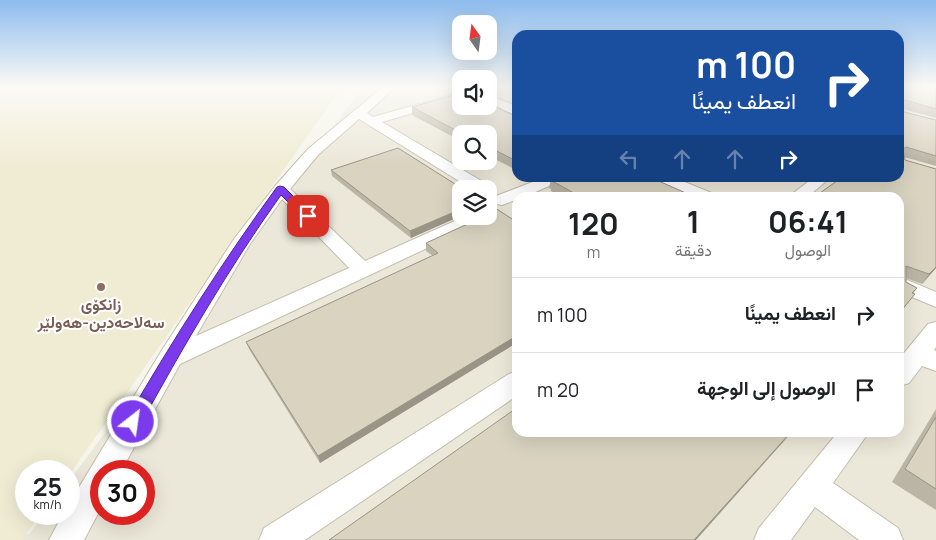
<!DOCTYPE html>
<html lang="ar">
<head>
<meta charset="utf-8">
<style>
	:root { --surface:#fff; --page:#f6f6f6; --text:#202124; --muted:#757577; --line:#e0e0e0 }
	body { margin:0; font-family:Manrope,Vazirmatn,sans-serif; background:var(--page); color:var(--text); direction:rtl; height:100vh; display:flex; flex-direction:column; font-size:19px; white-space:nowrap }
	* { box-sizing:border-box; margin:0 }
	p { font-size:16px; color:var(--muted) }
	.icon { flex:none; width:28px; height:28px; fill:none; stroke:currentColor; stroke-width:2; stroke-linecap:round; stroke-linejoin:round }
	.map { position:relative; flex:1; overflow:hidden; direction:ltr }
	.details { position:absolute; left:512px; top:192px; width:392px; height:245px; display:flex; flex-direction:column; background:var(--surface); border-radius:15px; box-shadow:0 5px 20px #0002; direction:rtl }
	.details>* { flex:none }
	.hud { position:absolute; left:512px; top:30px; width:392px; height:152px; border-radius:15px; box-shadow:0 5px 20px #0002; direction:rtl; background:#1a4fa0; color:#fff; overflow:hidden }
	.needle { width:32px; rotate:346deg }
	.tools { position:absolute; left:452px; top:15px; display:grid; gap:10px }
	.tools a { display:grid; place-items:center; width:45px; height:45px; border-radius:10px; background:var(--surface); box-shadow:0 5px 20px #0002; font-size:25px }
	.speed { position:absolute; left:15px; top:460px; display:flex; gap:10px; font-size:25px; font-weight:700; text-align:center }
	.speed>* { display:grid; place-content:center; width:65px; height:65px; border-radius:50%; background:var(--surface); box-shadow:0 5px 20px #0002; line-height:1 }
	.speed small { font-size:12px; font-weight:400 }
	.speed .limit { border:8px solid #d22; background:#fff; color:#111 }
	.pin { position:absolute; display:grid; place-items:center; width:42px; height:42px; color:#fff; margin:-21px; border-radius:10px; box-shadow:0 2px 8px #0006 }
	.me { position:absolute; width:55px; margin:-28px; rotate:30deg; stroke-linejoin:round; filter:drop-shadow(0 0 4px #0008) }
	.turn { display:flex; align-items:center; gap:18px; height:105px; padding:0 25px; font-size:22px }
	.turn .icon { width:65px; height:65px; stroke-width:2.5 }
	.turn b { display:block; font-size:35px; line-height:42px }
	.lanes { display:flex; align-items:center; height:48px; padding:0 25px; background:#0003; justify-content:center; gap:25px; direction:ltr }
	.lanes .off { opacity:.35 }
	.eta { display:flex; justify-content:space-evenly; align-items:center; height:85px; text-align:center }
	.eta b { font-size:30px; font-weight:700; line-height:35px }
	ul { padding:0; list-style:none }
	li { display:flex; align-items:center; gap:15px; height:75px; padding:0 25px; border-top:1px solid var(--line) }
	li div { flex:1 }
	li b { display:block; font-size:19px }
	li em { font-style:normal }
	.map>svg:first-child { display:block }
</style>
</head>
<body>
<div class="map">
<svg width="936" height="540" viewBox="0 0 936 540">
	<rect width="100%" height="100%" fill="#f6f5eb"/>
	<!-- residential -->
	<path fill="#ebe8d9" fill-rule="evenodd" d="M 363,87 L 461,87 L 461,106 L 489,106 L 489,87 L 517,87 L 518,178 L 900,178 L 900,87 L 936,87 L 936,540 L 6,540 L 30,533 L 44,514 L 69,514 L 69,481 ZM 461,134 L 489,134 L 489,161 L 461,161 ZM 461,189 L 489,189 L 489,216 L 461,216 ZM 518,198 L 900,198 L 900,432 L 518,432 ZM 101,471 L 144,471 L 144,514 L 101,514 Z"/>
	<!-- education -->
	<polygon fill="#f0ecd4" points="0,87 342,87 69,475 69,471 26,471 26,514 41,514 22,540 0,540"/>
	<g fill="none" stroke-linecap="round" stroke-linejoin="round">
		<defs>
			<g id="minor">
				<path d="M 383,87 L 395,87 L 367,113 L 373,117 L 461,92 L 461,99 L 382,122 L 490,186 L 492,189 L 490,192 L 489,189 L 472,189 L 359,119 L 318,155 L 290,189 L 365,261 L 466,216 L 489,216 L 489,215 L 490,216 L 487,220 L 180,364 L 121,471 L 101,471 L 101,508 L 84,540 L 49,540 L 63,514 L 69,514 L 69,504 L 162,350 L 234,239 L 275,186 L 308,149 ZM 282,199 L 349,268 L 196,336 L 250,244 Z"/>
				<polygon points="489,95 518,107 518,116 489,103"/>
				<polygon points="543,178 563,178 560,181 522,198 518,198 518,199 502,205 496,204 494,200 496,196"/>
				<polygon points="655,178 675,178 714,194 716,198 693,198 658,181"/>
				<polygon points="813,178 830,178 806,198 787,198"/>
				<polygon points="900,277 936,292 936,307 900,292"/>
				<polygon points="936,322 936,347 934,350 936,351 936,371 922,366 909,383 900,386 900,358 928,324"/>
				<polygon points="518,371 518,395 305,540 259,540 264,528 509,374"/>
				<polygon points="838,432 869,432 833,483 898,528 903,540 859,540 815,507 791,540 754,540 759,528"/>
			</g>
		</defs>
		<!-- minor casing -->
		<use href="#minor" stroke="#c3bead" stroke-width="2"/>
		<!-- minor -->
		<use href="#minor" fill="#fff" fill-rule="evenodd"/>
	</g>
	<!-- wall -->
	<g fill="#bbb5a5">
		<polygon points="900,87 936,87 936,118 903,109 904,112 936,120 936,166 904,157 905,160 936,169 936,268 922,284 906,278 906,282 917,288 913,294 915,294 900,313 900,198 813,198 841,178 900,178"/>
		<polygon points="412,107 518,117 518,171 489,156 489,134 461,134 461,141 412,115"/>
		<polygon points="331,170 463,189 411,238 332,176"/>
		<polygon points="551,179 697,198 564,198 551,191 551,189 549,188"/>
		<polygon points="489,204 512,219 518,217 518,342 320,463 249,349 246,342 433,256 426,251 426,243 489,216"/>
		<polygon points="936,409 936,510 892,482"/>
	</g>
	<!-- shaded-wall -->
	<g fill="#989486">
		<polygon points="461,209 461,216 411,238 410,231"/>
		<polygon points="936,267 936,268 922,284 929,274"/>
		<polygon points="518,335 518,342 320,463 318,456"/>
		<polygon points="791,432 792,432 696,540 694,540"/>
	</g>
	<!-- building -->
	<g fill="#d9d3c0" stroke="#989486">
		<polygon points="900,87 936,87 936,109 905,100 902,102 904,112 936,120 936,156 906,147 903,149 905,160 936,169 936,267 929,274 906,266 906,282 917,288 912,293 915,294 900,312 900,198 813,198 841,178 900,178"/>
		<polygon points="461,93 461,106 489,106 489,104 518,117 518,162 489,147 489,134 463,134 412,107"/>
		<polygon points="398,148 463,189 461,189 461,209 410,231 331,170"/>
		<polygon points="553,178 652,178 697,198 583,198 552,181 554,180 551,179"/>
		<polygon points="489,204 512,219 518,217 518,335 318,456 246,342 438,253 426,243 485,216 489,216 489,214 492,210 489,206"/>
		<polygon points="518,407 518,432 791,432 694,540 329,540"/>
		<polygon points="936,417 936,489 905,469"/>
	</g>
	<!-- sky -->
	<linearGradient id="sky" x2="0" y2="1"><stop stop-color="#8dbcee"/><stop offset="0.53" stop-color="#fbfaf6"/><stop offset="1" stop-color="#fbfaf6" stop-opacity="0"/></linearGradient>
	<rect width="936" height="163" fill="url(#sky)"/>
	<!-- route -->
	<path fill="#7c3aed" stroke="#51269a" d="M 280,186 L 284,187 L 313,216 L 308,219 L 304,218 L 281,195 C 228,269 183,347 139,427 L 133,429 L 128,427 L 125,422 L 128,417 C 174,338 223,261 277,187 Z"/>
	<!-- markers -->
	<circle fill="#8d6e63" stroke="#fff" stroke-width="2" cx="101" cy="287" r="5"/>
	<g text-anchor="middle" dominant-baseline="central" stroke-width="4" stroke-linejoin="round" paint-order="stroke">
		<!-- education labels -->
		<g font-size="16" font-weight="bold" fill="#785e54" stroke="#fff">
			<text x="101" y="304">زانکۆی<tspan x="101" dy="18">سەلاحەدین-هەولێر</tspan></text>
		</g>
	</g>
</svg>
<div class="tools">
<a><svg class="needle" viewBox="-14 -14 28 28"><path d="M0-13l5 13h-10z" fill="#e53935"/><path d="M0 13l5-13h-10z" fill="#757577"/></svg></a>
<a><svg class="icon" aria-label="sound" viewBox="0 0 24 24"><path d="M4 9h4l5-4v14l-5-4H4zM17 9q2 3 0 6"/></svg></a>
<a><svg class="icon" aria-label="search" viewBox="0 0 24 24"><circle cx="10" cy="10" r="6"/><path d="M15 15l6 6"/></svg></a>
<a><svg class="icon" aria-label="layers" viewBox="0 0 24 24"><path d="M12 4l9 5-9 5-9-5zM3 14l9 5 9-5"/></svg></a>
</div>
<div class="speed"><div>25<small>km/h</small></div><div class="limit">30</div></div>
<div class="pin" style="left:308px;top:216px;background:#d93025"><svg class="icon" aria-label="arrive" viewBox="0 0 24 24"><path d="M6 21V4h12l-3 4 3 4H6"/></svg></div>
<svg class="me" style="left:133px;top:422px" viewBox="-20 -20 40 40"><circle r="17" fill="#7c3aed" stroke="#fff" stroke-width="3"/><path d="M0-11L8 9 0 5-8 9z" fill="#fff"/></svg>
<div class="hud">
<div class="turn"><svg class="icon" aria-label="right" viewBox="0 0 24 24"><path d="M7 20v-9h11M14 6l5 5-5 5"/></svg><div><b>100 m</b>انعطف يمينًا</div></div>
<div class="lanes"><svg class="icon off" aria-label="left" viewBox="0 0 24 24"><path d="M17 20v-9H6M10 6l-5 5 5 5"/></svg><svg class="icon off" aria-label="ahead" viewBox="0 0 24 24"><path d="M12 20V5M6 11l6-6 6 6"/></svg><svg class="icon off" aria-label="ahead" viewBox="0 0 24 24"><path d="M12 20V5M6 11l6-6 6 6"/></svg><svg class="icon" aria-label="right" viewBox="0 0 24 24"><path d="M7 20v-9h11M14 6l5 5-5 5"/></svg></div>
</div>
<section class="details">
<div class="eta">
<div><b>06:41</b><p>الوصول</p></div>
<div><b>1</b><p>دقيقة</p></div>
<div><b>120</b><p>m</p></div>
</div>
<ul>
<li><svg class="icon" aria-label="right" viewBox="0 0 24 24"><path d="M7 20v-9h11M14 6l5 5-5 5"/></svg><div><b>انعطف يمينًا</b></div><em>100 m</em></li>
<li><svg class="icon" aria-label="arrive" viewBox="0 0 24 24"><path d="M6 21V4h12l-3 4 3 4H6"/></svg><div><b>الوصول إلى الوجهة</b></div><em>20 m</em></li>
</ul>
</section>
</div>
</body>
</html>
